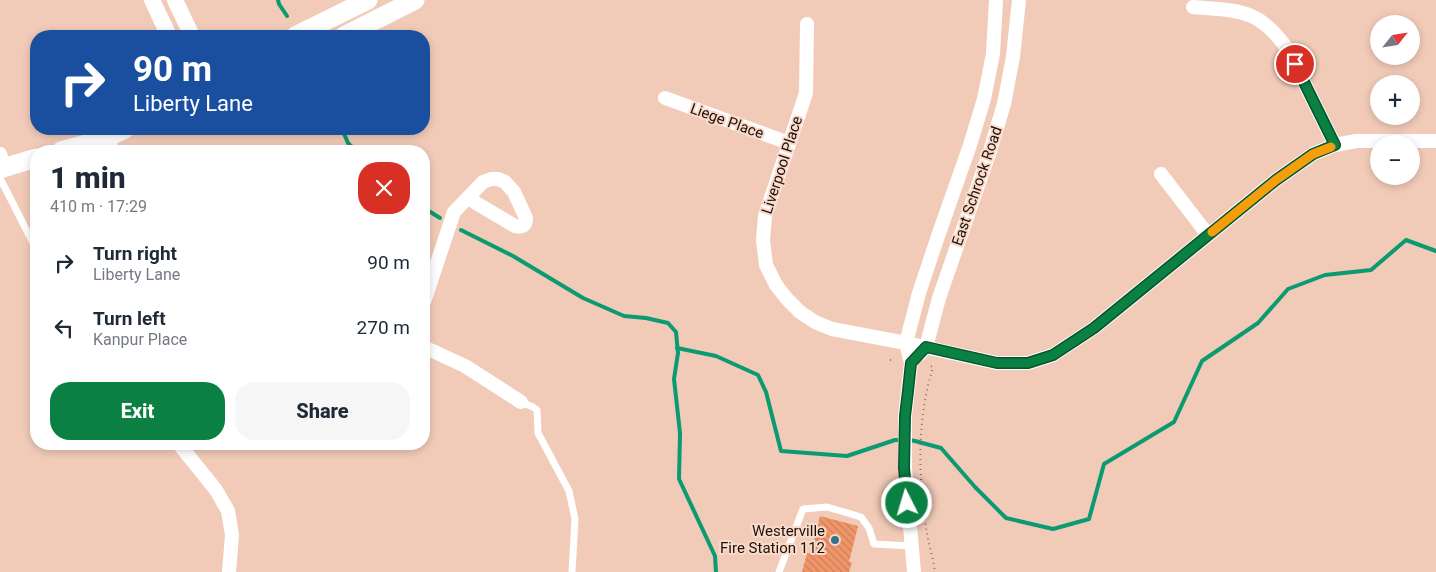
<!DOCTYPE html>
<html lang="en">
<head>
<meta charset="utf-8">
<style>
	:root { --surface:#fff; --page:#f6f6f7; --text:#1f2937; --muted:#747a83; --accent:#0b8043 }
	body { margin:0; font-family:Roboto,sans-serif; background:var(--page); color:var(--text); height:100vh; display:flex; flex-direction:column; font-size:19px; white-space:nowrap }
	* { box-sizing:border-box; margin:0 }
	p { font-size:16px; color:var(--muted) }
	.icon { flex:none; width:28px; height:28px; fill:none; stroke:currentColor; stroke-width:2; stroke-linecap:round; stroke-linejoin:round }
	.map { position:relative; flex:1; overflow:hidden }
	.drawer { position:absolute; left:30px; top:145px; width:400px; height:305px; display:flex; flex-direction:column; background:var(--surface); border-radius:20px; box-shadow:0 2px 8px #0003 }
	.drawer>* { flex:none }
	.top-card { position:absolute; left:30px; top:30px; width:400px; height:105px; border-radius:20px; box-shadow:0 2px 8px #0003; background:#1a4fa0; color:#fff; overflow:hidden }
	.needle { width:32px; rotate:60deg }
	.fabs { position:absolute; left:1370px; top:15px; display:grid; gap:10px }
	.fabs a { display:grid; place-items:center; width:50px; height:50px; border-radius:50%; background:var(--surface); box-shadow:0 2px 8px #0003; font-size:25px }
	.pin { position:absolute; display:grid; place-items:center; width:42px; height:42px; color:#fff; margin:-21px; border:2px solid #fff; border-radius:50%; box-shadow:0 1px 5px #0007 }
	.me { position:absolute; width:55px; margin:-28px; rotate:355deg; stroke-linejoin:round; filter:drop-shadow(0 0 4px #0008) }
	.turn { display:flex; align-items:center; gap:18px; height:105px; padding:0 20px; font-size:22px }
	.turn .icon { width:65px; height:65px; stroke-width:2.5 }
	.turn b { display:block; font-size:35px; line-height:42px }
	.round { display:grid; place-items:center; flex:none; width:52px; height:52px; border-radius:20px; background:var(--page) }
	.overview { display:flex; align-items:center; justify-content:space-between; height:85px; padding:0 20px }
	h1 { font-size:30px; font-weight:800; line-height:38px }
	.primary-button { display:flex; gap:10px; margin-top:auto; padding:10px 20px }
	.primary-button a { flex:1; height:58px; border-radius:20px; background:var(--accent); color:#fff; font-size:20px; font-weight:800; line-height:58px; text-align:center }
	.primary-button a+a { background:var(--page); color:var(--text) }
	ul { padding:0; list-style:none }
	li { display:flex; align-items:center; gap:15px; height:65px; padding:0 20px }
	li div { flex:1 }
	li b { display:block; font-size:19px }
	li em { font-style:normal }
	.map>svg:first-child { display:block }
</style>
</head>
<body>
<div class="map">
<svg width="1436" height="572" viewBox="0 0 1436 572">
	<defs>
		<pattern id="building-back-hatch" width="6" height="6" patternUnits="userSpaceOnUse" patternTransform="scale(1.25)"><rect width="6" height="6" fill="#ef9569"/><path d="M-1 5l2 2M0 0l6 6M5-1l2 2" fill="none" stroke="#cc7f5a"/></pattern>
	</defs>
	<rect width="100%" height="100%" fill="#f2cbb8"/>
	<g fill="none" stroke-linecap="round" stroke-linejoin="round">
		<!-- stream -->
		<g stroke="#0b9a71" stroke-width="4">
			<polyline points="278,0 279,4 287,16"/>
			<polyline points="342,129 348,143 356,151"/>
			<polyline points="424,208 440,218"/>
			<polyline points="461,230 513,256 583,298 624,316 646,318 668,323 676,332 678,353 674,379 680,433 679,479 715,556 716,572"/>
			<polyline points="677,348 716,356 758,375 766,392 781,451 847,456 895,440 902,440"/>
			<polyline points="909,440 915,441 941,448 975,487 1006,518 1053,529 1089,519 1104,464 1174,422 1202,361 1258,323 1288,289 1325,275 1371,270 1406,240 1436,251"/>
		</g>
	</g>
	<!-- building -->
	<polygon fill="url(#building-back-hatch)" points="820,516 858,526 849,562 852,562 849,572 802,572 807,553 811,554"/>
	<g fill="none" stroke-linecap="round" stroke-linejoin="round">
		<!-- path -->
		<g stroke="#8c7264" stroke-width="2" stroke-dasharray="1 4" stroke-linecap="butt">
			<polyline points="890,360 894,360"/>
			<path d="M 931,366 L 933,368 C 917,417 918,476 926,527 C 928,542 933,557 935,572"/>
		</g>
		<!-- service -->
		<g stroke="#fff" stroke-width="7">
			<polyline points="110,136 117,151"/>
			<polyline points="0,178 36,249"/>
			<polyline points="521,402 533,407 537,410 538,433 569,491 575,519 572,572"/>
			<polyline points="779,572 803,509 827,507 861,517 869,528 874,544 911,546"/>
		</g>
		<!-- minor -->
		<g stroke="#fff" stroke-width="14">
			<path d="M 1193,7 C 1239,11 1259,8 1288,50 L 1335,145"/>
			<polyline points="807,24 806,93 765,216 763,240 766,265 776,285 787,299 800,312 815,322 832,329 906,343 997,363 1028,363 1053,355 1094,328 1276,180 1313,154 1335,145 1356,141 1436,141"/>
			<polyline points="665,98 789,143"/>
			<polyline points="0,154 5,167"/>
			<polyline points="1161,174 1208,235"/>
			<path d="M 424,302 L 454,212 L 483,182 L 491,179 L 498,179 L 505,182 L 514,192 L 526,218 C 526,226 522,228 515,226 L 476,203 L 469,197"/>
			<polyline points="424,347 465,366 521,402"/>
			<polyline points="920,354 926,347 939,298 990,151 1004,104 1013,57 1019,0"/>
			<polyline points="179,444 216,490 228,511 232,535 229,572"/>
			<polyline points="914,572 905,468 905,416 911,363 906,343 919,293 937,239 970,145 984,99 993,54 996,0"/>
		</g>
		<!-- tertiary -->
		<g stroke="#fff" stroke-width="16">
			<polyline points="152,0 169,36"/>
			<polyline points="175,0 192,36"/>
		</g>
		<!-- secondary -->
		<g stroke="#fff" stroke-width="19">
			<polyline points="295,36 368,0"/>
			<polyline points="344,36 415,0"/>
			<polyline points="61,151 101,140 125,129"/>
			<polyline points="0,169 36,158"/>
		</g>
	</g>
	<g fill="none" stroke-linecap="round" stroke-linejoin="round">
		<defs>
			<polyline id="route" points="907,503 904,468 905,416 908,391 911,363 926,347 997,363 1028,363 1053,355 1094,328 1276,180 1313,154 1335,145 1295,64"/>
		</defs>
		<!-- route casing -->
		<use href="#route" stroke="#07532c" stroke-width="12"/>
		<!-- route -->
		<use href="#route" stroke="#0b8043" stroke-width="9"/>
		<!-- slow -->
		<polyline stroke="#f59e0b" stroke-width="9" points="1212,232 1276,180 1313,154 1331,147"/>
	</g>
	<!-- markers -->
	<circle fill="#357289" stroke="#fadacb" stroke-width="2" cx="835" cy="540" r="5"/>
	<g text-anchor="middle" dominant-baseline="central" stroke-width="4" stroke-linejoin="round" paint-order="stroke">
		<!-- street labels -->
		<g font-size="15" fill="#1e110a" stroke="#fadacb">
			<text transform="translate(727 121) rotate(20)">Liege Place</text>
			<text transform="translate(782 165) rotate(-72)">Liverpool Place</text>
			<text transform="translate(977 186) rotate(-71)">East Schrock Road</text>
		</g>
		<!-- poi labels -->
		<g font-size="15" fill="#1e110a" stroke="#fadacb" text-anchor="end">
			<text x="825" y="531">Westerville<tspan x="825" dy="17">Fire Station 112</tspan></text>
		</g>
	</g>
</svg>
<div class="fabs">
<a><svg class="needle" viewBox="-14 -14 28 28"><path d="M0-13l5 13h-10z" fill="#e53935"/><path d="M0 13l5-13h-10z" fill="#747a83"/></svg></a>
<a>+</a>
<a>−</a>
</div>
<div class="pin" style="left:1295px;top:64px;background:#d93025"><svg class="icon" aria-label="arrive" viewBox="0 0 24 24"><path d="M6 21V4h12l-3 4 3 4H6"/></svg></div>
<svg class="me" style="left:907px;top:503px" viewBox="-20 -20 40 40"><circle r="17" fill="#0b8043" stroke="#fff" stroke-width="3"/><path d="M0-11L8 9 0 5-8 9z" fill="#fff"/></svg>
<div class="top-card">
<div class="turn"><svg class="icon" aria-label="right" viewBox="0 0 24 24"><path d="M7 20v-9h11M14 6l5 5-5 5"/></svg><div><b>90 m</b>Liberty Lane</div></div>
</div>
<section class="drawer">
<div class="overview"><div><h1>1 min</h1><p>410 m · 17:29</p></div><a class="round" style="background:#d93025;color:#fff"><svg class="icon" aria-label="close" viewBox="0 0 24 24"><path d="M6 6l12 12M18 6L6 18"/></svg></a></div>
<ul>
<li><svg class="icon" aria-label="right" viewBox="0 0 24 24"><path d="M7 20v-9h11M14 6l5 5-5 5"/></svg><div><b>Turn right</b><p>Liberty Lane</p></div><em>90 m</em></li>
<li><svg class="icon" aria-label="left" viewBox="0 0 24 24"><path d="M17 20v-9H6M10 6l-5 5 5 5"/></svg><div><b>Turn left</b><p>Kanpur Place</p></div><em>270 m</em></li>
</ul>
<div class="primary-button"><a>Exit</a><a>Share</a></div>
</section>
</div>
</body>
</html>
